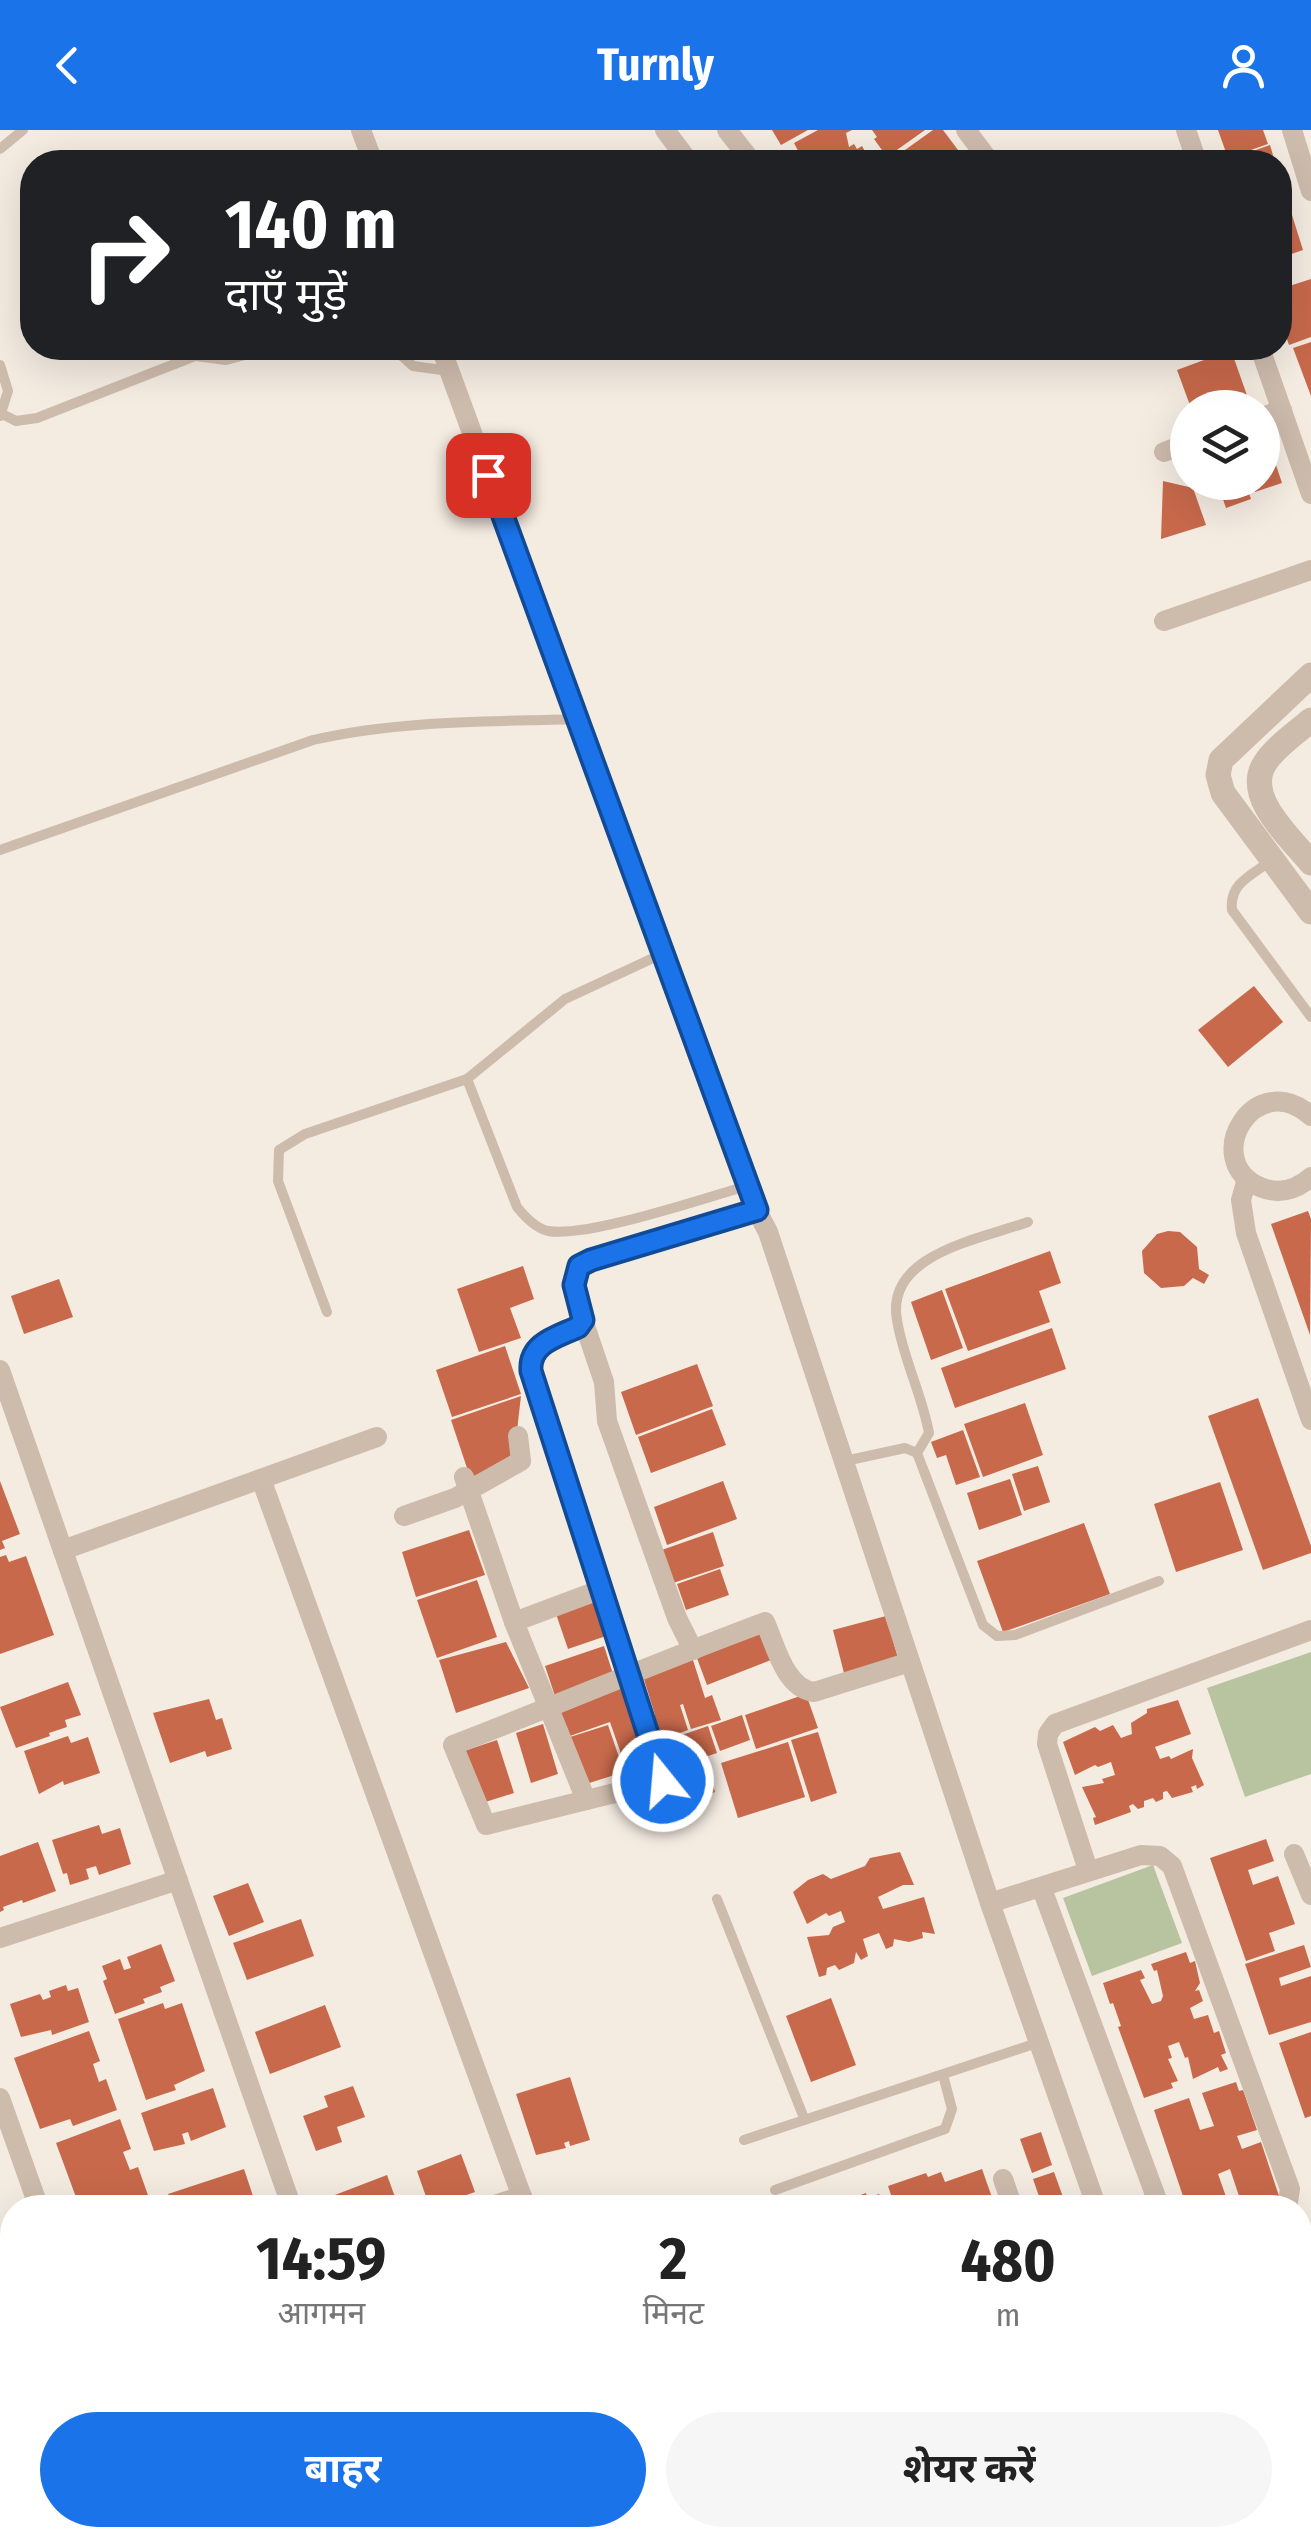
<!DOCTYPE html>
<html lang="hi">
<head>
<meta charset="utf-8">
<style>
	:root { --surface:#fff; --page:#f6f6f6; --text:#222; --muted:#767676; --accent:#1a73e8 }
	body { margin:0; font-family:"Fira Sans Condensed","Noto Sans Devanagari",sans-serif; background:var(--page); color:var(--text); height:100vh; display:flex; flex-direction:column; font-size:38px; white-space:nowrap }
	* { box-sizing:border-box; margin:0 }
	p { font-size:32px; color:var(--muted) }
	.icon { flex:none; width:55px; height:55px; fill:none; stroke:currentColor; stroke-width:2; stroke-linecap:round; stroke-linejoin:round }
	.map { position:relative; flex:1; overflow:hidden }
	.drawer { position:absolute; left:0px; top:2065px; width:1312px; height:352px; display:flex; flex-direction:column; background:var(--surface); border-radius:40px 40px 0 0; box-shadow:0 10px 40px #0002 }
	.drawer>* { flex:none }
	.hud { position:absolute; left:20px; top:20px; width:1272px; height:210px; border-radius:40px; box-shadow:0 10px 40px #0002; background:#202124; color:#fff; overflow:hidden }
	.controls { position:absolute; left:1170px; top:260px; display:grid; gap:20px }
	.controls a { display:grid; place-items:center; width:110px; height:110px; border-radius:50%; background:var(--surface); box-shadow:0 10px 40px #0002; font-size:50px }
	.pin { position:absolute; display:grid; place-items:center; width:85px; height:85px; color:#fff; margin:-42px; border-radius:20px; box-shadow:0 5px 15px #0006 }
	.me { position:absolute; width:110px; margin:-55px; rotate:343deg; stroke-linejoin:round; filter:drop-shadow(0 0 8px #0008) }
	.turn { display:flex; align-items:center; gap:35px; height:210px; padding:0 40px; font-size:45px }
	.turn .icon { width:130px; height:130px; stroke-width:2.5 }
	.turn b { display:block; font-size:70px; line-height:85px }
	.eta { display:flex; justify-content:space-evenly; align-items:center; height:170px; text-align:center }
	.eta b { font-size:60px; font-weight:700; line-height:70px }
	.action { display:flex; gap:20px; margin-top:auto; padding:20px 40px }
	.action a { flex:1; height:115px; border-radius:60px; background:var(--accent); color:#fff; font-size:40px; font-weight:700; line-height:115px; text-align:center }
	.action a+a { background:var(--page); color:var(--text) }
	header { display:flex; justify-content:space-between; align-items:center; height:130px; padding:0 40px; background:var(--accent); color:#fff; font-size:45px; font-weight:700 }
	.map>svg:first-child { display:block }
</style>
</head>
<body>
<header><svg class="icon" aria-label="back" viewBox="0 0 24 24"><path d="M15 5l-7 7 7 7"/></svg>Turnly<svg class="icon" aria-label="person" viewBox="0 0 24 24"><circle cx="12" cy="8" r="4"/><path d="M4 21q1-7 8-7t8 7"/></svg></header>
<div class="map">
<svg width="1311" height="2417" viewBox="0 0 1311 2417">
	<rect width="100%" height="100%" fill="#f4ebe1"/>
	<!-- green -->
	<g fill="#b8c4a0">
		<polygon points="1311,1522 1311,1644 1245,1667 1207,1558"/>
		<polygon points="1153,1735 1182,1813 1092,1846 1063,1768"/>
	</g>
	<!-- building -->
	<g fill="#c8694b">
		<polygon points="772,0 808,0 781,15"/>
		<polygon points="818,0 852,0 846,3 849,17 854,14 857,19 862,16 871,32 804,32 794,13"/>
		<polygon points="872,0 925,0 887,27 874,9 877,7"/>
		<polygon points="933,0 943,0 967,32 893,32 891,30"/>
		<polygon points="1218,0 1263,0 1268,14 1228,28"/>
		<polygon points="1270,15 1275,32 1222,32"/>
		<polygon points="1280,47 1303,120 1280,128"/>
		<polygon points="1311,149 1311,207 1289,215 1280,189 1280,159"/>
		<polygon points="1311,212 1311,266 1293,218"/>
		<polygon points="1231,220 1249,271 1229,278 1191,278 1177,240"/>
		<polygon points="1267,308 1282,353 1255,362 1252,352 1262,352 1262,309"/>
		<polygon points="1163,351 1193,358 1206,395 1161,409"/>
		<polygon points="1217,352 1245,352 1251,369 1226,378"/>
		<polygon points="1254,856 1283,892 1228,937 1198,900"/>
		<polygon points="1308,1081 1311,1089 1310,1205 1271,1094"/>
		<polygon points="1168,1101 1180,1102 1197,1117 1199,1139 1209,1145 1204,1154 1193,1148 1184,1156 1161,1158 1144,1143 1142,1121 1157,1104"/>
		<polygon points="1050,1121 1061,1153 1039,1161 1050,1192 968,1221 945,1159"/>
		<polygon points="523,1136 534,1169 510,1178 521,1208 479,1222 457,1159"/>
		<polygon points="59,1149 73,1187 24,1204 11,1166"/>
		<polygon points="942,1160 963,1218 931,1230 911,1172"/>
		<polygon points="1052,1198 1066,1239 955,1278 941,1238"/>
		<polygon points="505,1216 521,1264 452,1287 436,1240"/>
		<polygon points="697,1234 713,1276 636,1305 621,1262"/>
		<polygon points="521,1266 514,1327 471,1350 451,1290"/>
		<polygon points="1258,1268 1311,1416 1311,1423 1263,1440 1208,1286"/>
		<polygon points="1025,1273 1043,1325 983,1347 964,1294"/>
		<polygon points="712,1279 726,1315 651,1343 638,1307"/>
		<polygon points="963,1300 980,1347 956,1355 946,1325 937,1328 931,1312"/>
		<polygon points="1038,1336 1050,1372 1024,1381 1012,1344"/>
		<polygon points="1010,1349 1022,1385 979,1400 967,1363"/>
		<polygon points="0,1351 20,1404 2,1411 5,1418 0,1420"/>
		<polygon points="723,1351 737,1389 667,1415 654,1377"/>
		<polygon points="1220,1352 1243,1420 1176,1442 1154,1374"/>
		<polygon points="1084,1393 1110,1464 1003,1502 977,1431"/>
		<polygon points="469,1400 485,1445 416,1467 402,1422"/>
		<polygon points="713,1402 724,1436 670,1454 659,1421"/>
		<polygon points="6,1425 9,1432 26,1426 54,1505 0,1524 0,1427"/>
		<polygon points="720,1439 729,1465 686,1480 677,1454"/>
		<polygon points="477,1450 497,1507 437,1528 417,1470"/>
		<polygon points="595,1472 606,1506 568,1519 556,1484"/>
		<polygon points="886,1486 898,1528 844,1543 833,1500"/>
		<polygon points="759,1499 771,1530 707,1555 695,1523"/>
		<polygon points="506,1512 529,1558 456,1583 439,1530"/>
		<polygon points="604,1516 614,1547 555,1566 545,1536"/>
		<polygon points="692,1527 705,1568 712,1565 721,1590 691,1599 683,1574 680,1575 688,1600 658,1611 650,1587 655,1585 642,1543"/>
		<polygon points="68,1552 81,1585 65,1590 67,1597 49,1603 50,1606 16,1618 0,1577"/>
		<polygon points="623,1555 647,1631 626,1638 610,1592 567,1607 558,1577"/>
		<polygon points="806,1564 818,1598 756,1619 745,1585"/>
		<polygon points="209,1569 216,1590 222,1588 232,1619 207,1627 205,1621 170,1633 153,1583"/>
		<polygon points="1178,1570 1191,1604 1155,1617 1160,1629 1169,1626 1171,1629 1193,1619 1192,1628 1204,1655 1197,1659 1196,1655 1191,1657 1193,1662 1172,1668 1167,1661 1163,1662 1163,1669 1156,1672 1153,1668 1144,1671 1144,1677 1138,1679 1133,1674 1129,1676 1131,1682 1095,1695 1093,1688 1096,1687 1082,1657 1104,1653 1102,1649 1115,1645 1111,1632 1098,1637 1095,1635 1075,1645 1063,1612 1095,1597 1100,1601 1113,1595 1121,1608 1132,1604 1131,1593 1147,1583 1147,1579"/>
		<polygon points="742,1585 750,1610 720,1621 711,1596"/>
		<polygon points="543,1594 558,1644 531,1653 516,1603"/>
		<polygon points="608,1595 624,1642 586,1654 570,1607"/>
		<polygon points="708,1596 717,1623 663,1641 653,1615"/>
		<polygon points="818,1602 837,1663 811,1672 791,1610"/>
		<polygon points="68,1606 71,1613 88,1607 100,1643 64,1655 63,1651 39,1664 24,1621"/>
		<polygon points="497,1610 514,1663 482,1673 464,1621"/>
		<polygon points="788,1612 805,1667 738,1688 721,1633"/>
		<polygon points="705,1630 715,1662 676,1675 665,1643"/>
		<polygon points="99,1695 102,1704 120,1698 131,1734 99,1745 96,1736 86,1739 89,1749 70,1755 67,1743 63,1744 52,1710"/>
		<polygon points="1266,1709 1274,1731 1248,1740 1253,1755 1278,1746 1295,1794 1269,1803 1275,1821 1246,1831 1210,1728"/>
		<polygon points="38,1712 56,1761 23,1773 22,1770 3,1777 4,1780 0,1782 0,1726"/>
		<polygon points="900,1722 914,1755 903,1755 878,1767 883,1779 924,1767 935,1804 922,1802 923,1808 909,1812 894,1809 893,1816 886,1819 879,1803 863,1809 868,1826 861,1830 856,1822 854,1833 839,1840 835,1835 827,1838 826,1845 819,1847 807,1807 829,1805 833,1797 845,1792 841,1781 829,1786 826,1783 807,1794 793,1762 808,1750 823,1744 831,1749 865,1736 870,1728"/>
		<polygon points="248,1753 264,1792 229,1806 213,1766"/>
		<polygon points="301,1789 314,1826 247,1850 233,1813"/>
		<polygon points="161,1814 175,1851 160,1857 162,1862 143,1869 145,1873 115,1884 103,1851 107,1849 102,1836 120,1829 124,1840 131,1838 127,1827"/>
		<polygon points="1304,1815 1311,1837 1279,1848 1281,1856 1311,1846 1311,1892 1269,1905 1245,1834"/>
		<polygon points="1186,1822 1190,1833 1195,1831 1200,1853 1195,1861 1199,1860 1203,1871 1190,1878 1194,1889 1208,1885 1214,1903 1219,1901 1226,1923 1221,1925 1228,1939 1220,1942 1218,1937 1193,1949 1188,1927 1185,1928 1179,1912 1168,1916 1172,1928 1168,1929 1178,1951 1171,1953 1173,1958 1144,1968 1118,1897 1121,1896 1113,1873 1110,1874 1103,1853 1141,1840 1145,1848 1140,1850 1152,1874 1161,1871 1163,1866 1157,1840 1154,1841 1151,1834"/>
		<polygon points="66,1855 68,1861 78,1858 89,1892 52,1905 51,1900 21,1907 10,1874 40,1864 43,1870 51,1867 49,1861"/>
		<polygon points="831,1868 856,1935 811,1952 786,1886"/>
		<polygon points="163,1873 165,1879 182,1873 205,1941 174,1955 176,1960 146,1970 118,1889"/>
		<polygon points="325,1875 341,1917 270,1944 255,1902"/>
		<polygon points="89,1901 100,1931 93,1934 99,1952 106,1949 117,1980 73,1996 70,1989 40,1999 14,1928"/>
		<polygon points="1311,1902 1311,1986 1305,1988 1279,1913"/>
		<polygon points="570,1947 590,2010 570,2016 569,2011 564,2013 566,2018 536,2025 516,1964"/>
		<polygon points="1236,1952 1239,1961 1243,1960 1257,2000 1237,2006 1242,2019 1261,2012 1279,2066 1269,2070 1268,2066 1243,2078 1230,2039 1218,2044 1230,2078 1187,2078 1154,1980 1189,1968 1200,2000 1214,1996 1202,1963"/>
		<polygon points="353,1956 365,1987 337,1997 342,2012 316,2021 303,1986 328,1977 324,1966"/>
		<polygon points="213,1958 226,1997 191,2011 188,2002 182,2004 185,2014 154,2021 141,1983"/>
		<polygon points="120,1989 131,2019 123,2022 130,2040 138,2037 149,2068 124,2078 80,2078 56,2013"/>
		<polygon points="1041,2002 1052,2035 1032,2043 1020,2009"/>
		<polygon points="461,2024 475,2062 430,2078 417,2041"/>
		<polygon points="244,2039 257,2078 173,2078 168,2064"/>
		<polygon points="982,2039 995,2076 990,2078 929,2078 927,2074 917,2078 846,2078 844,2071 866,2063 867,2068 879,2064 882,2071 892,2068 888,2056 926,2043 928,2047 941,2042 945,2052"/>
		<polygon points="1054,2042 1067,2078 1043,2078 1033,2049"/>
		<polygon points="387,2045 399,2078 331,2078 327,2068"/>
		<polygon points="1311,2212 1311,2296 1310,2296 1300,2266 1300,2216"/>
		<polygon points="338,2405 368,2405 373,2417 305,2417"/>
		<polygon points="685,2405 742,2405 747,2417 689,2417"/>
		<polygon points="755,2405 793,2405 797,2417 759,2417"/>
		<polygon points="852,2405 892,2405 896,2417 856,2417"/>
		<polygon points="1162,2405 1201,2405 1206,2417 1167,2417"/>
	</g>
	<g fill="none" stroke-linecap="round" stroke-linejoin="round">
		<!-- service -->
		<g stroke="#cdbbac" stroke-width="10">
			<polyline points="0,19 23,0"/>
			<polyline points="393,218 413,236 449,241"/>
			<polyline points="0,235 8,261 0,286"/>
			<polyline points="2,284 16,291 37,288 195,226 226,230 271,218"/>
			<path d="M 0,720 L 313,610 C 400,590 489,592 578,589"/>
			<path d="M 1272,730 C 1252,745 1229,753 1232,780 L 1311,887"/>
			<polyline points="467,949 565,869 664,823"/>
			<path d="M 327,1182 L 278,1051 L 279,1020 L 305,1004 L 467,949 L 517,1077 C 525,1087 535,1098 548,1101 C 587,1108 704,1068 747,1056"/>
			<path d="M 917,1323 L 929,1303 C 922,1265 903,1228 897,1190 C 885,1124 981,1109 1028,1092"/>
			<polyline points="845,1331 905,1318 917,1323 983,1495 997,1506 1015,1505 1159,1451"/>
			<polyline points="717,1769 804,1988"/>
			<polyline points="744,2010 1040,1912"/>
			<polyline points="775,2060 945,1999 952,1979 943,1945"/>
		</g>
		<!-- minor -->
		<g stroke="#cdbbac" stroke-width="20">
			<polyline points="361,0 373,32"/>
			<polyline points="665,0 689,32"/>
			<polyline points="727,0 752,32"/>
			<polyline points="966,0 990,32"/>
			<polyline points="1186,0 1197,32"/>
			<polyline points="1292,0 1311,61"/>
			<polyline points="441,218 757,1081 768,1102 990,1773 1097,2078"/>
			<polyline points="1260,218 1311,364"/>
			<polyline points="1262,287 1282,280"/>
			<polyline points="1164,322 1188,313"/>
			<polyline points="1164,491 1311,440"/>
			<path d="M 1311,986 C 1255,936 1199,1030 1260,1057 C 1279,1065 1296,1060 1311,1047"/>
			<polyline points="1247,1049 1241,1070 1246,1103 1311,1290"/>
			<path d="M 757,1081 L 591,1130 L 579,1137 L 574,1155 L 583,1190 L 578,1197 C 557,1207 529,1213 531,1241 L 663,1651 L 486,1695 L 453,1615 C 557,1575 660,1531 765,1492 C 776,1517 785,1558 814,1562 L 910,1532"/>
			<polyline points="583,1190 604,1252 607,1291 677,1488 693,1520"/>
			<polyline points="0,1240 292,2078"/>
			<polyline points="464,1347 514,1492 586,1670"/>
			<polyline points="261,1349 526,2078"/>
			<polyline points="404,1386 455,1368 521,1331 518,1306"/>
			<polyline points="63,1420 377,1307"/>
			<polyline points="514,1492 602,1459"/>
			<polyline points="1294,1724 1311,1765"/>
			<polyline points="1088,1740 1047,1614 1048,1604 1055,1594 1311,1500"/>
			<polyline points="1042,1759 1160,2078"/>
			<polyline points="990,1773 1141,1725 1160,1726 1172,1736 1290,2059 1287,2078"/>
			<polyline points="0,1808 178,1750"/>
			<polyline points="0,1968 39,2078"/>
			<polyline points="1003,2049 1013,2078"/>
			<polyline points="485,2078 522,2066"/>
			<polyline points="156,2405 160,2417"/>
			<polyline points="643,2405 648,2417"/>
			<polyline points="820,2405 824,2417"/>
			<polyline points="1124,2405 1129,2417"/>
			<polyline points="247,2417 283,2405"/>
			<polyline points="969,2417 988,2410 1003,2417"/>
			<polyline points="1031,2417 1064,2405"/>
		</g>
		<!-- tertiary -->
		<g stroke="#cdbbac" stroke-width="25">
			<polyline points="1311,545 1221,630 1218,645 1223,663 1311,782"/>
			<path d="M 1311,590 C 1297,602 1275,617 1265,633 C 1243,667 1291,708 1311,733"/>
			<polyline points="1300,2320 1311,2316"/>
			<polyline points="1213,2405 1218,2417"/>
		</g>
	</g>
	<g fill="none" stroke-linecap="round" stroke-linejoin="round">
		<defs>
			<path id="route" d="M 488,345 L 757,1080 L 591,1130 L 579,1136 L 574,1155 L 583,1190 L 578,1197 C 557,1207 529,1213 531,1241 L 663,1651"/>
		</defs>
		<!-- route casing -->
		<use href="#route" stroke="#114b97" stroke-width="25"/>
		<!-- route -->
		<use href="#route" stroke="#1a73e8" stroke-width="18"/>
	</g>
</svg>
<div class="controls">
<a><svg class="icon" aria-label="layers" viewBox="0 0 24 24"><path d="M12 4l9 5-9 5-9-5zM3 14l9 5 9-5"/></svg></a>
</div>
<div class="pin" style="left:488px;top:345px;background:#d93025"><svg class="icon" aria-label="arrive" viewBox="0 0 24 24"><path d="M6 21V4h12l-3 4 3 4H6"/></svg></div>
<svg class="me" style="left:663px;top:1651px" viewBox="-20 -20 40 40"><circle r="17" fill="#1a73e8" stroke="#fff" stroke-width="3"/><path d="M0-11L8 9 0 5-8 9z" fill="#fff"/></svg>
<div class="hud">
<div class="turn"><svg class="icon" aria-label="right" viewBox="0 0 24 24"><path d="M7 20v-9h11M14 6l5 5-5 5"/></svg><div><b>140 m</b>दाएँ मुड़ें</div></div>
</div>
<section class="drawer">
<div class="eta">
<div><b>14:59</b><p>आगमन</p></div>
<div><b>2</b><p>मिनट</p></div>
<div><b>480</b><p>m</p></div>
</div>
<div class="action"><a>बाहर</a><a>शेयर करें</a></div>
</section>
</div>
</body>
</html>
